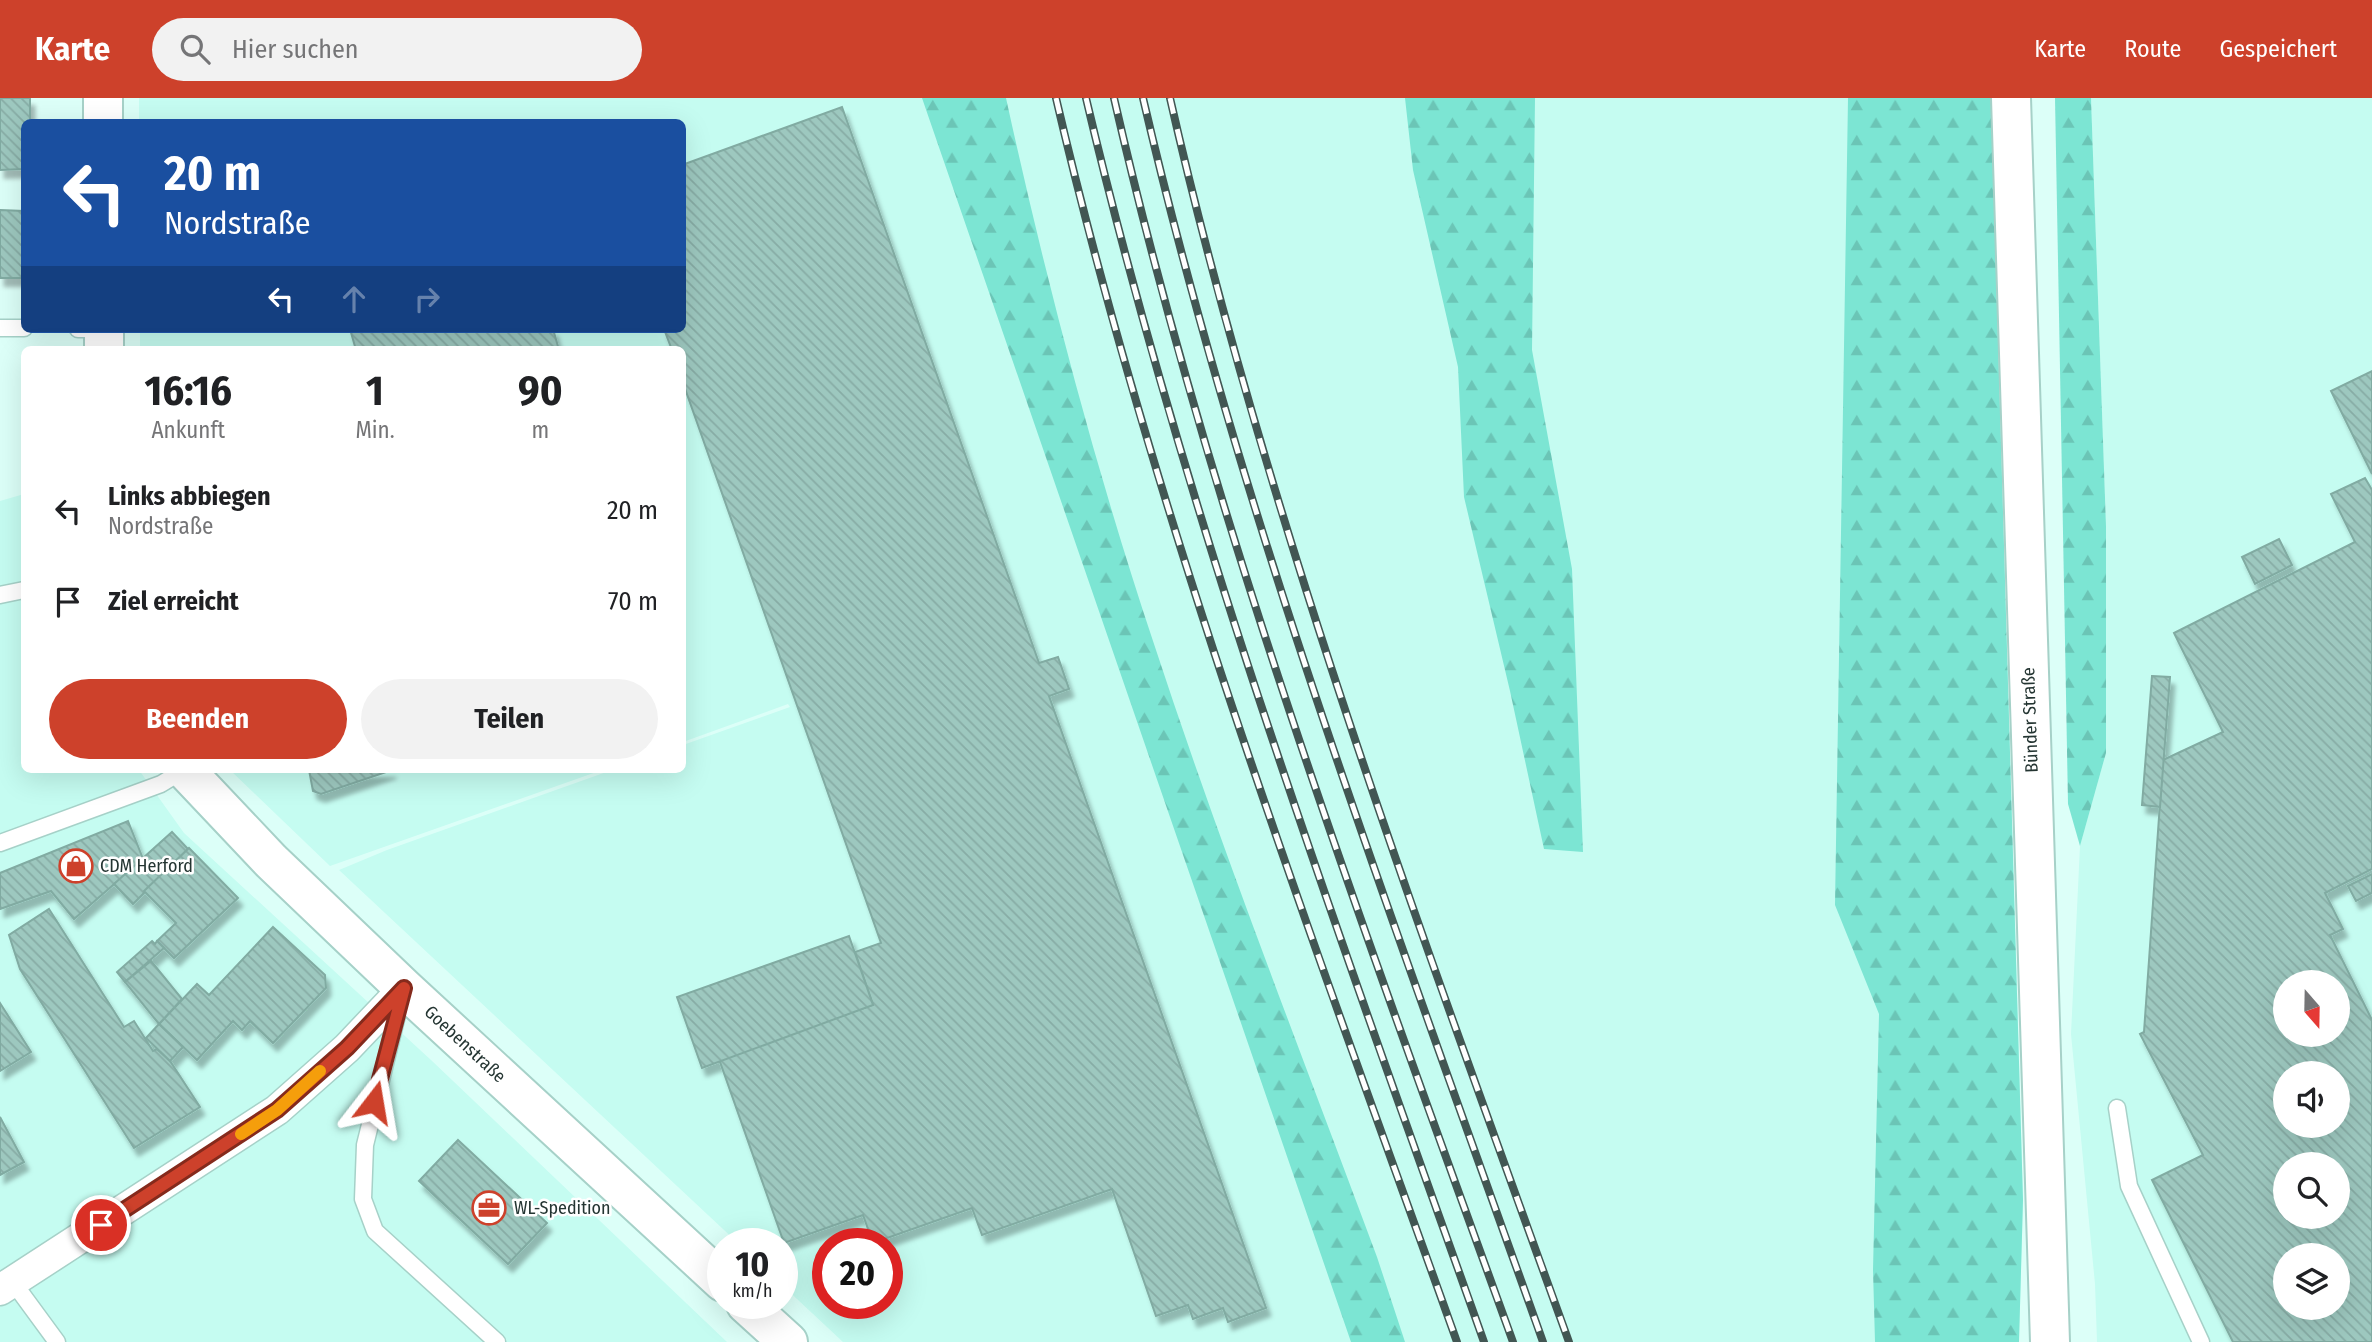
<!DOCTYPE html>
<html lang="de">
<head>
<meta charset="utf-8">
<style>
	:root { --surface:#fff; --page:#f2f2f2; --text:#202124; --muted:#757577; --accent:#cd412b }
	body { margin:0; font-family:"Fira Sans Condensed",sans-serif; background:var(--page); color:var(--text); height:100vh; display:flex; flex-direction:column; font-size:26px; white-space:nowrap }
	* { box-sizing:border-box; margin:0 }
	p { font-size:23px; color:var(--muted) }
	.icon { flex:none; width:38px; height:38px; fill:none; stroke:currentColor; stroke-width:2; stroke-linecap:round; stroke-linejoin:round }
	.map { position:relative; flex:1; overflow:hidden }
	.details { position:absolute; left:21px; top:248px; width:665px; height:427px; display:flex; flex-direction:column; background:var(--surface); border-radius:10px; box-shadow:0 7px 28px #0002 }
	.details>* { flex:none }
	.banner { position:absolute; left:21px; top:21px; width:665px; height:214px; border-radius:10px; box-shadow:0 7px 28px #0002; background:#1a4fa0; color:#fff; overflow:hidden }
	.needle { width:46px; rotate:160deg }
	.tools { position:absolute; left:2273px; top:872px; display:grid; gap:14px }
	.tools a { display:grid; place-items:center; width:77px; height:77px; border-radius:50%; background:var(--surface); box-shadow:0 7px 28px #0002; font-size:35px }
	.speed { position:absolute; left:707px; top:1130px; display:flex; gap:14px; font-size:35px; font-weight:700; text-align:center }
	.speed>* { display:grid; place-content:center; width:91px; height:91px; border-radius:50%; background:var(--surface); box-shadow:0 7px 28px #0002; line-height:1 }
	.speed small { font-size:18px; font-weight:400 }
	.speed .limit { border:10px solid #d22; background:#fff; color:#111 }
	.pin { position:absolute; display:grid; place-items:center; width:60px; height:60px; color:#fff; margin:-30px; border:4px solid #fff; border-radius:50%; box-shadow:0 2px 7px #0007 }
	.me { position:absolute; width:77px; margin:-38px; rotate:14deg; stroke-linejoin:round; filter:drop-shadow(0 0 5px #0008) }
	.turn { display:flex; align-items:center; gap:24px; height:147px; padding:0 28px; font-size:32px }
	.turn .icon { width:91px; height:91px; stroke-width:2.5 }
	.turn b { display:block; font-size:49px; line-height:60px }
	.lanes { display:flex; align-items:center; height:66px; padding:0 28px; background:#0003; justify-content:center; gap:35px; direction:ltr }
	.lanes .off { opacity:.35 }
	.eta { display:flex; justify-content:space-evenly; align-items:center; height:119px; text-align:center }
	.eta b { font-size:42px; font-weight:700; line-height:49px }
	.action { display:flex; gap:14px; margin-top:auto; padding:14px 28px }
	.action a { flex:1; height:80px; border-radius:42px; background:var(--accent); color:#fff; font-size:28px; font-weight:700; line-height:80px; text-align:center }
	.action a+a { background:var(--page); color:var(--text) }
	ul { padding:0; list-style:none }
	li { display:flex; align-items:center; gap:21px; height:91px; padding:0 28px }
	li div { flex:1 }
	li b { display:block; font-size:26px }
	li em { font-style:normal }
	header { display:flex; align-items:center; gap:42px; box-sizing:border-box; height:98px; padding:0 35px; background:var(--accent); color:#fff }
	header strong { font-size:33px }
	nav { display:flex; gap:38px; margin-inline-start:auto; font-size:24px }
	.search { width:490px; height:63px; background:var(--page); display:flex; align-items:center; gap:18px; box-sizing:border-box; padding:0 24px; border-radius:38px; color:var(--muted); font-size:26px }
	.map>svg:first-child { display:block }
</style>
</head>
<body>
<header>
<strong>Karte</strong>
<div class="search"><svg class="icon" aria-label="search" viewBox="0 0 24 24"><circle cx="10" cy="10" r="6"/><path d="M15 15l6 6"/></svg>Hier suchen</div>
<nav><a>Karte</a><a>Route</a><a>Gespeichert</a></nav>
</header>
<div class="map">
<svg width="2372" height="1244" viewBox="0 0 2372 1244">
	<defs>
		<pattern id="forest-firs" width="22" height="20" patternUnits="userSpaceOnUse" patternTransform="scale(1.75)"><rect width="22" height="20" fill="#7ce5d3"/><path d="M5 1l3.5 6h-7zM16 11l3.5 6h-7z" fill="#6bc5b6"/></pattern>
		<pattern id="building-back-hatch" width="6" height="6" patternUnits="userSpaceOnUse" patternTransform="scale(1.75)"><rect width="6" height="6" fill="#9dc8bf"/><path d="M-1 5l2 2M0 0l6 6M5-1l2 2" fill="none" stroke="#87aca5"/></pattern>
		<filter id="shadow"><feDropShadow dx="4.5" dy="8" stdDeviation="2" flood-color="#0004"/></filter>
	</defs>
	<rect width="100%" height="100%" fill="#dcfff8"/>
	<!-- built -->
	<g fill="#c5fcf1" fill-rule="evenodd">
		<path d="M 139,0 L 1991,0 L 2023,1102 L 2019,1244 L 843,1244 L 782,1187 L 782,1146 L 739,1146 L 339,772 L 387,752 L 612,672 L 682,672 L 683,647 L 790,609 L 788,606 L 683,644 L 682,252 L 140,252 L 140,231 L 682,231 L 682,24 L 139,24 ZM 828,1146 L 887,1146 L 887,1206 L 828,1206 Z"/>
		<path d="M 2091,0 L 2372,0 L 2372,1244 L 2097,1244 L 2095,1186 L 2071,936 L 2080,748 L 2106,655 L 2106,428 ZM 2286,884 L 2338,884 L 2338,936 L 2286,936 ZM 2286,975 L 2338,975 L 2338,1027 L 2286,1027 ZM 2286,1066 L 2338,1066 L 2338,1118 L 2286,1118 ZM 2286,1157 L 2338,1157 L 2338,1209 L 2286,1209 Z"/>
		<polygon points="24,396 24,672 139,672 184,735 431,962 727,1244 0,1244 0,403"/>
		<polygon points="230,672 602,672 330,768"/>
	</g>
	<!-- forest -->
	<g fill="url(#forest-firs)">
		<path d="M 922,0 L 1006,0 C 1046,183 1094,366 1153,543 C 1221,751 1301,954 1377,1159 L 1405,1244 L 1351,1244 Z"/>
		<polygon points="1405,0 1535,0 1532,252 1572,471 1583,754 1544,751 1510,593 1464,399 1458,269 1413,72"/>
		<polygon points="1848,0 1991,0 2023,1102 2019,1244 1875,1244 1873,1172 1879,916 1835,807"/>
		<polygon points="2055,0 2091,0 2106,428 2106,655 2080,748 2068,706"/>
	</g>
	<!-- building -->
	<g fill="url(#building-back-hatch)" stroke="#81aba2" stroke-width="2" fill-rule="evenodd" filter="url(#shadow)">
		<polygon points="0,0 30,0 30,24 24,24 24,71 0,72"/>
		<polygon points="842,9 1039,565 1058,559 1069,591 1049,598 1266,1210 1228,1224 1223,1210 1193,1221 1188,1207 1156,1218 1112,1091 982,1137 972,1110 873,1145 863,1117 784,1145 719,961 873,907 855,854 881,845 682,282 682,252 672,252 664,231 682,231 682,67"/>
		<polygon points="0,112 24,113 24,180 0,180"/>
		<polygon points="350,231 553,231 559,252 356,252"/>
		<polygon points="2372,273 2372,376 2331,293"/>
		<path d="M 2365,380 L 2372,392 L 2372,771 L 2325,795 L 2343,831 L 2330,837 L 2372,922 L 2372,1244 L 2233,1244 L 2152,1082 L 2203,1057 L 2140,936 L 2144,934 L 2163,662 L 2223,634 L 2174,535 L 2355,444 L 2331,396 ZM 2286,884 L 2338,884 L 2338,936 L 2286,936 ZM 2286,975 L 2338,975 L 2338,1027 L 2286,1027 ZM 2286,1066 L 2338,1066 L 2338,1118 L 2286,1118 ZM 2286,1157 L 2338,1157 L 2338,1209 L 2286,1209 Z"/>
		<polygon points="2279,441 2292,467 2255,486 2242,459"/>
		<polygon points="2152,578 2170,579 2160,709 2142,707"/>
		<polygon points="309,672 392,672 321,696 313,693"/>
		<polygon points="128,723 143,761 74,821 51,793 0,811 0,775"/>
		<polygon points="172,734 188,751 133,806 114,786"/>
		<polygon points="189,750 238,800 174,860 157,843 176,825 144,793"/>
		<polygon points="2372,776 2372,795 2356,803 2348,788"/>
		<polygon points="49,811 124,929 134,923 153,953 157,951 170,963 200,1009 134,1050 20,871 9,837"/>
		<polygon points="273,829 325,877 326,890 273,945 250,923 242,932 233,923 197,962 159,926 197,886 209,897"/>
		<polygon points="849,838 873,907 702,970 677,899"/>
		<polygon points="152,843 155,846 157,843 164,850 125,884 117,874"/>
		<polygon points="151,863 182,901 159,926 125,884"/>
		<polygon points="0,905 31,954 0,973"/>
		<polygon points="159,926 183,949 170,963 146,940"/>
		<polygon points="0,1019 24,1064 0,1077"/>
		<polygon points="458,1042 547,1125 508,1166 419,1083"/>
	</g>
	<g fill="none" stroke-linecap="round" stroke-linejoin="round">
		<defs>
			<g id="lane">
				<polyline points="0,230 24,230"/>
				<polyline points="78,231 104,231"/>
				<polyline points="0,497 24,492"/>
				<polyline points="0,745 161,686 184,672"/>
				<polyline points="401,901 365,1047 363,1101 375,1133 497,1244"/>
				<polyline points="2117,1010 2129,1088 2201,1244"/>
				<polyline points="13,1184 57,1244"/>
			</g>
			<polyline id="street" points="0,1192 277,1012 347,950 404,890"/>
			<g id="secondary">
				<polyline points="103,0 103,24"/>
				<polyline points="2011,0 2050,1244"/>
				<polyline points="104,231 104,252"/>
				<polyline points="185,672 271,763 404,890 723,1184"/>
				<polyline points="746,1206 788,1244"/>
			</g>
		</defs>
		<!-- lane casing -->
		<use href="#lane" stroke="#a6d1c8" stroke-width="19"/>
		<!-- street casing -->
		<use href="#street" stroke="#a6d1c8" stroke-width="33"/>
		<!-- secondary casing -->
		<use href="#secondary" stroke="#a6d1c8" stroke-width="42"/>
		<!-- lane -->
		<use href="#lane" stroke="#fff" stroke-width="16"/>
		<!-- street -->
		<use href="#street" stroke="#fff" stroke-width="30"/>
		<!-- secondary -->
		<use href="#secondary" stroke="#fff" stroke-width="38"/>
		<defs>
			<g id="rail">
				<path d="M 1056,0 C 1155,425 1310,834 1457,1244"/>
				<path d="M 1086,0 C 1186,424 1338,834 1484,1244"/>
				<path d="M 1114,0 C 1211,424 1365,835 1513,1244"/>
				<path d="M 1143,0 C 1242,426 1397,833 1543,1244"/>
				<path d="M 1170,0 C 1266,422 1422,837 1569,1244"/>
			</g>
		</defs>
		<!-- rail casing -->
		<use href="#rail" stroke="#425653" stroke-width="8"/>
		<!-- rail -->
		<use href="#rail" stroke="#fff" stroke-width="5" stroke-dasharray="16" stroke-linecap="butt"/>
	</g>
	<g fill="none" stroke-linecap="round" stroke-linejoin="round">
		<defs>
			<polyline id="route" points="101,1127 277,1012 347,950 404,890 374,1004"/>
		</defs>
		<!-- route casing -->
		<use href="#route" stroke="#852a1c" stroke-width="18"/>
		<!-- route -->
		<use href="#route" stroke="#cd412b" stroke-width="12"/>
		<!-- slow -->
		<polyline stroke="#f59e0b" stroke-width="12" points="241,1036 277,1012 320,973"/>
	</g>
	<!-- icons -->
	<defs>
		<symbol id="shop-ring" viewBox="-11 -11 22 22"><circle r="9.5" fill="#fff" stroke="#cd412b" stroke-width="1.5"/><path d="M-5-2.5h2.3a2.7 3.5 0 0 1 5.4 0H5L5.5 6h-11ZM-1.5-2.5h3a1.5 2.3 0 0 0-3 0Z" fill="#cd412b"/></symbol>
		<symbol id="office-ring" viewBox="-11 -11 22 22"><circle r="9.5" fill="#fff" stroke="#cd412b" stroke-width="1.5"/><path d="M-6-3h4V-5.5h4V-3h4V5H-6ZM-1-4.5V-3h2v-1.5ZM-6 0V1H6V0Z" fill="#cd412b"/></symbol>
	</defs>
	<g fill-rule="evenodd">
		<use href="#shop-ring" x="57" y="749" width="38" height="38"/>
		<use href="#office-ring" x="470" y="1091" width="38" height="38"/>
	</g>
	<g text-anchor="middle" dominant-baseline="central" stroke-width="5" stroke-linejoin="round" paint-order="stroke">
		<!-- street labels -->
		<g font-size="18" fill="#243532" stroke="#fff">
			<text transform="translate(2030 622) rotate(-92)">Bünder Straße</text>
			<text transform="translate(465 946) rotate(43)">Goebenstraße</text>
		</g>
		<!-- poi labels -->
		<g font-size="18" fill="#243532" stroke="#fff" text-anchor="start">
			<text x="100" y="768">CDM Herford</text>
			<text x="514" y="1110">WL-Spedition</text>
		</g>
	</g>
</svg>
<div class="tools">
<a><svg class="needle" viewBox="-14 -14 28 28"><path d="M0-13l5 13h-10z" fill="#e53935"/><path d="M0 13l5-13h-10z" fill="#757577"/></svg></a>
<a><svg class="icon" aria-label="sound" viewBox="0 0 24 24"><path d="M4 9h4l5-4v14l-5-4H4zM17 9q2 3 0 6"/></svg></a>
<a><svg class="icon" aria-label="search" viewBox="0 0 24 24"><circle cx="10" cy="10" r="6"/><path d="M15 15l6 6"/></svg></a>
<a><svg class="icon" aria-label="layers" viewBox="0 0 24 24"><path d="M12 4l9 5-9 5-9-5zM3 14l9 5 9-5"/></svg></a>
</div>
<div class="speed"><div>10<small>km/h</small></div><div class="limit">20</div></div>
<div class="pin" style="left:101px;top:1127px;background:#d93025"><svg class="icon" aria-label="arrive" viewBox="0 0 24 24"><path d="M6 21V4h12l-3 4 3 4H6"/></svg></div>
<svg class="me" style="left:374px;top:1004px" viewBox="-20 -20 40 40"><path d="M0-17L14 15 0 8-14 15z" fill="#cd412b" stroke="#fff" stroke-width="4"/></svg>
<div class="banner">
<div class="turn"><svg class="icon" aria-label="left" viewBox="0 0 24 24"><path d="M17 20v-9H6M10 6l-5 5 5 5"/></svg><div><b>20 m</b>Nordstraße</div></div>
<div class="lanes"><svg class="icon" aria-label="left" viewBox="0 0 24 24"><path d="M17 20v-9H6M10 6l-5 5 5 5"/></svg><svg class="icon off" aria-label="ahead" viewBox="0 0 24 24"><path d="M12 20V5M6 11l6-6 6 6"/></svg><svg class="icon off" aria-label="right" viewBox="0 0 24 24"><path d="M7 20v-9h11M14 6l5 5-5 5"/></svg></div>
</div>
<section class="details">
<div class="eta">
<div><b>16:16</b><p>Ankunft</p></div>
<div><b>1</b><p>Min.</p></div>
<div><b>90</b><p>m</p></div>
</div>
<ul>
<li><svg class="icon" aria-label="left" viewBox="0 0 24 24"><path d="M17 20v-9H6M10 6l-5 5 5 5"/></svg><div><b>Links abbiegen</b><p>Nordstraße</p></div><em>20 m</em></li>
<li><svg class="icon" aria-label="arrive" viewBox="0 0 24 24"><path d="M6 21V4h12l-3 4 3 4H6"/></svg><div><b>Ziel erreicht</b></div><em>70 m</em></li>
</ul>
<div class="action"><a>Beenden</a><a>Teilen</a></div>
</section>
</div>
</body>
</html>
